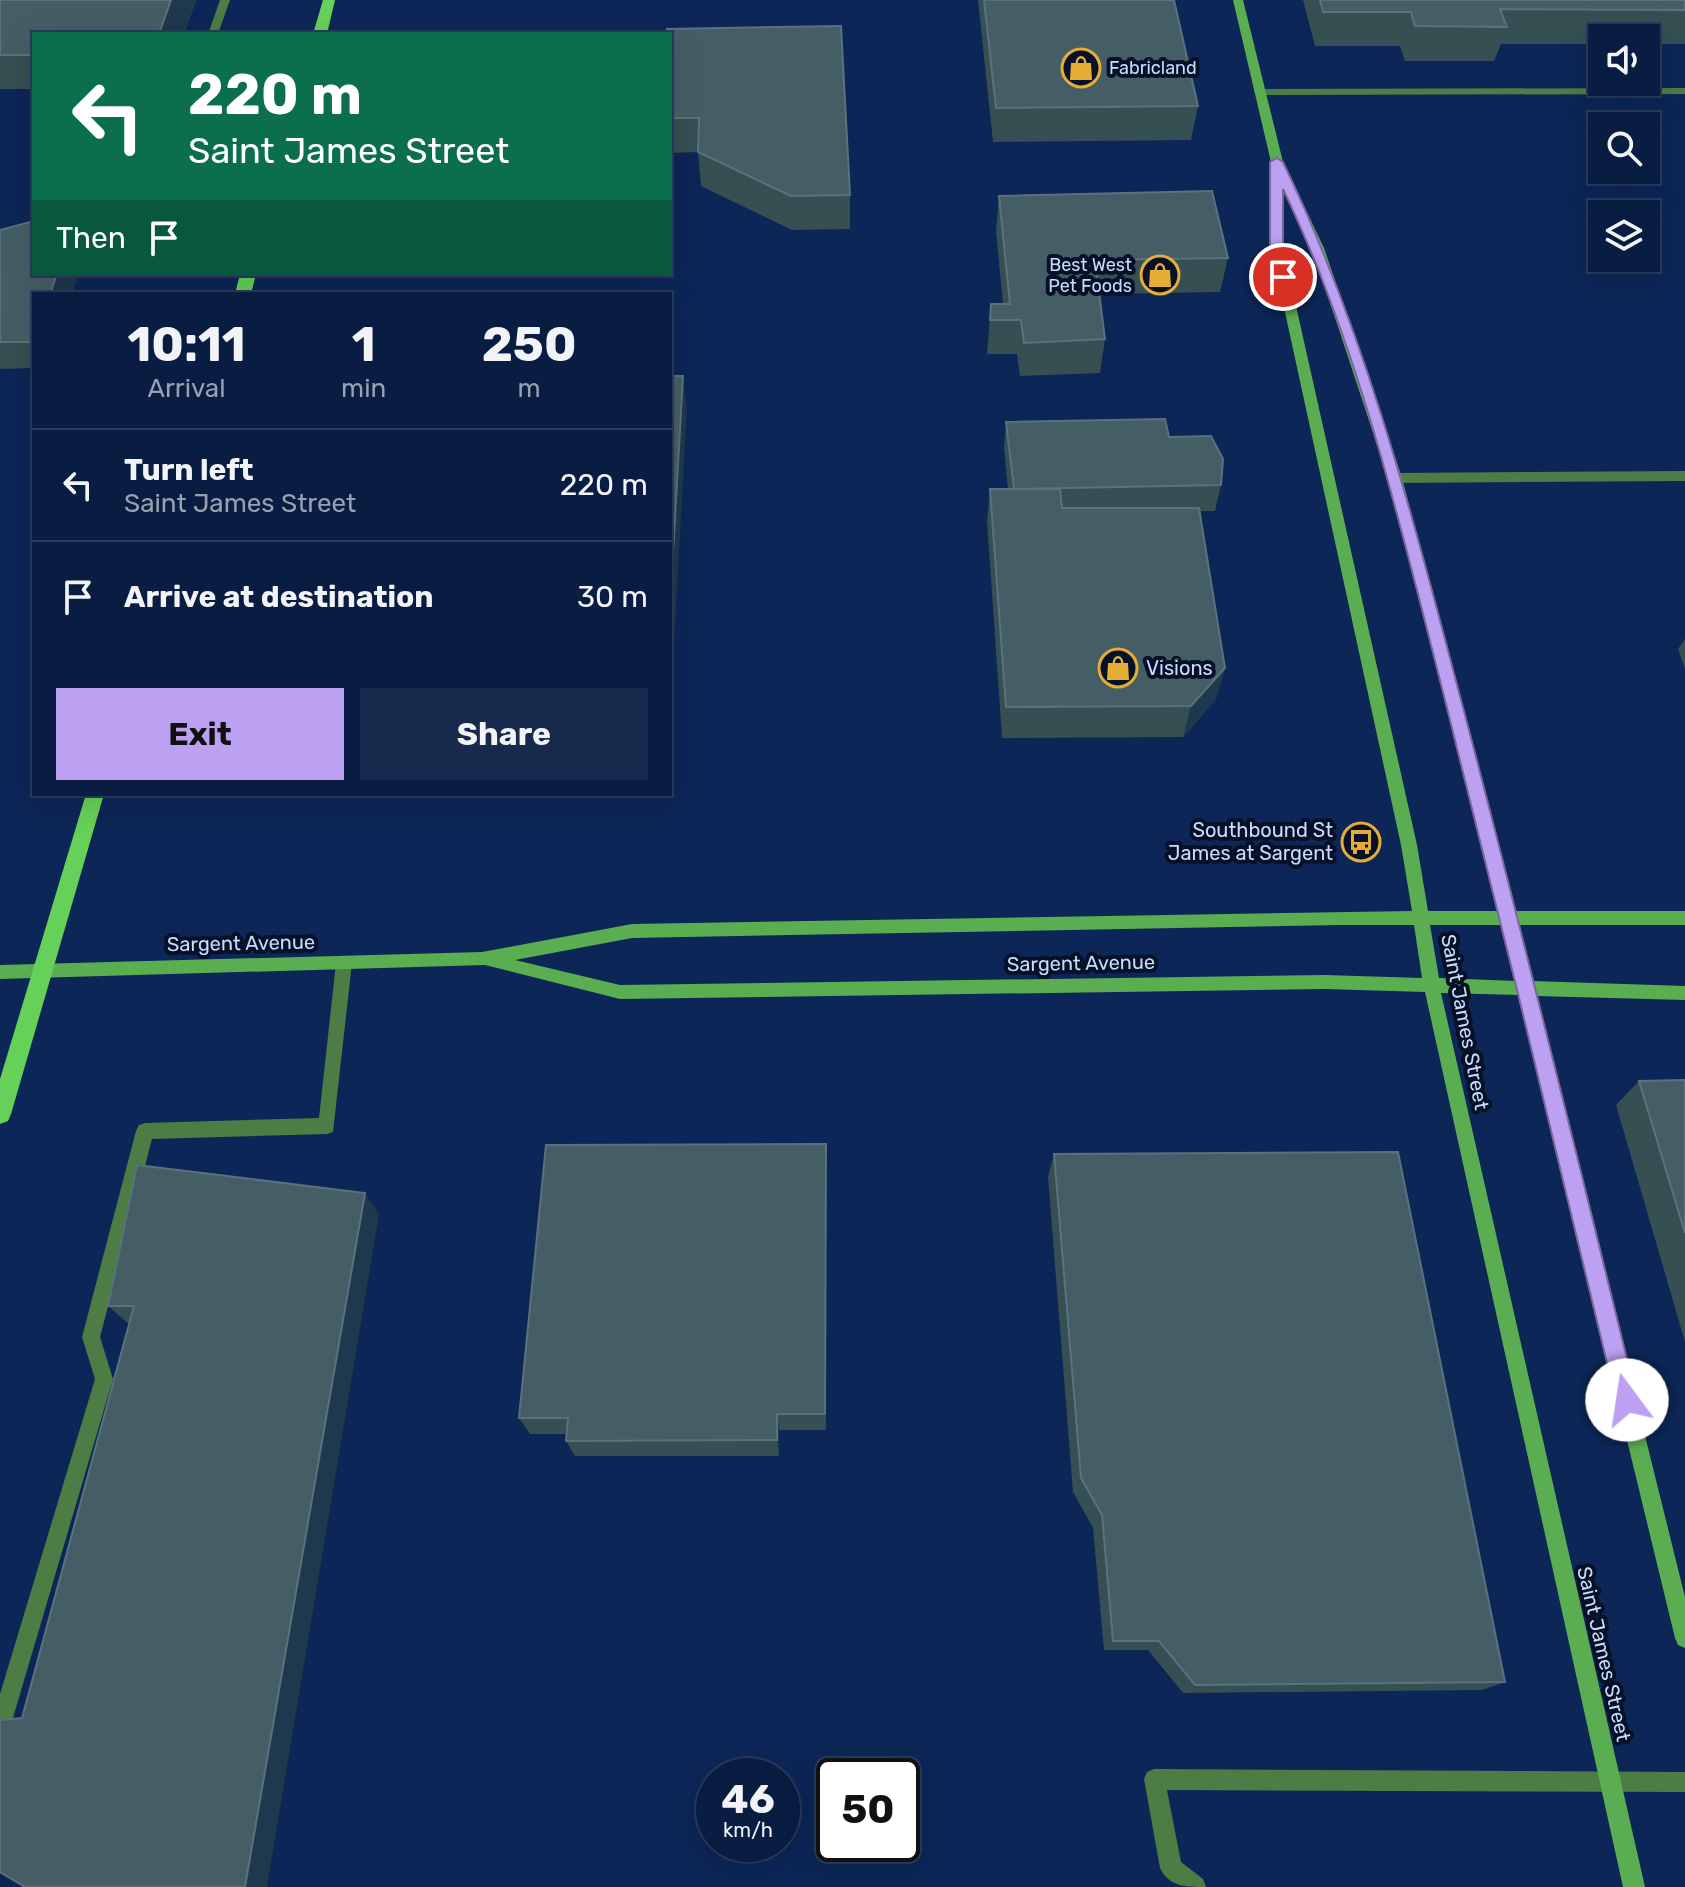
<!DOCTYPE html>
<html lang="en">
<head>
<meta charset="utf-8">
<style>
	:root { --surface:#091c41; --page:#17294c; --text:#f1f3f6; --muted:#99a1b1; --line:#293a5a; --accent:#bca0f2 }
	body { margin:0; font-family:Rubik,sans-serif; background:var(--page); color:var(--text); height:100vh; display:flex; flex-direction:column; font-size:30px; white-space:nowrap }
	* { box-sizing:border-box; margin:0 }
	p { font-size:26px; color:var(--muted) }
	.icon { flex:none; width:44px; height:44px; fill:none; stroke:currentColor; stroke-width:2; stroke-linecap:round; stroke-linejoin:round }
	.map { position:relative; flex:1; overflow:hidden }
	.side { position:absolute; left:32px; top:292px; width:640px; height:504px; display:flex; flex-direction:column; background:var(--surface); border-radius:0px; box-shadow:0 8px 32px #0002,0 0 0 2px var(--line) }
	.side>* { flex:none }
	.hud { position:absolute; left:32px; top:32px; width:640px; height:244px; border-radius:0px; box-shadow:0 8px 32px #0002,0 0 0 2px var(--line); background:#0b6e4f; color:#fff; overflow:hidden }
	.buttons { position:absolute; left:1588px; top:24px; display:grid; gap:16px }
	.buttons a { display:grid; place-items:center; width:72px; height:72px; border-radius:0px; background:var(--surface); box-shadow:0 8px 32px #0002,0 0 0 2px var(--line); font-size:40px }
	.speed { position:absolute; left:696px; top:1758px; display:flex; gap:16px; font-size:40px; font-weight:700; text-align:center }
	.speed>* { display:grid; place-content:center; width:104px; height:104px; border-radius:50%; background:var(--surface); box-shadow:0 8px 32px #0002,0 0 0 2px var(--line); line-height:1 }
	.speed small { font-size:20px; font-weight:400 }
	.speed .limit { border:4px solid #111; border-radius:12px; background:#fff; color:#111 }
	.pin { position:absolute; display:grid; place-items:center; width:68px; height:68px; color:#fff; margin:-34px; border:4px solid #fff; border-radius:50%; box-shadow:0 2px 8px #0007 }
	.me { position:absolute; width:88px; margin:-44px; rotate:346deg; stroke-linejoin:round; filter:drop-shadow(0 0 6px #0008) }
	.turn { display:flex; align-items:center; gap:28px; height:168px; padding:0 24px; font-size:36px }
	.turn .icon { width:104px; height:104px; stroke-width:2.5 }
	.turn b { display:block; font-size:56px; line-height:68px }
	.then { display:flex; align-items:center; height:76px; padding:0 24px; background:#0003; gap:16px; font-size:30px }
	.eta { display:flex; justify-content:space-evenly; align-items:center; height:136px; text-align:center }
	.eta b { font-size:48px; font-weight:700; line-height:56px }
	.primary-button { display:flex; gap:16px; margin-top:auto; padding:16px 24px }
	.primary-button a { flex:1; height:92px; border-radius:0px; background:var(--accent); color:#111; font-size:32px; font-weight:700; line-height:92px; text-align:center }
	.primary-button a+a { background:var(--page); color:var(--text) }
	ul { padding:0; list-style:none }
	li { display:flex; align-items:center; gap:24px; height:112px; padding:0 24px; border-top:2px solid var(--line) }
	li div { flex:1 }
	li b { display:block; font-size:30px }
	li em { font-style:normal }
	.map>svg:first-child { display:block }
</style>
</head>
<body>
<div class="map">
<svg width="1685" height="1887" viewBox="0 0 1685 1887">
	<rect width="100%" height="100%" fill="#0c2657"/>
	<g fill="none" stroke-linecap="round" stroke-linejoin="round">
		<!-- lane -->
		<g fill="#4c7d45" fill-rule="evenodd">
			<polygon points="220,0 230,0 218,34 208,34"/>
			<polygon points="1685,88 1685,94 1259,95 1254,92 1259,89"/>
			<polygon points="1685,471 1685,481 1395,483 1388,478 1395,473"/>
			<polygon points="344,956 350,958 352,963 333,1132 327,1134 152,1139 100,1337 113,1379 10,1728 7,1735 0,1738 0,1694 95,1379 82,1337 136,1131 139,1125 145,1123 319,1118 336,963 338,958"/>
			<path d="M 1154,1769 L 1685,1772 L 1685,1792 L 1167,1790 L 1181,1862 L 1203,1879 L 1206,1887 C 1186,1887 1169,1887 1160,1868 L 1144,1779 L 1147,1772 Z"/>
		</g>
		<!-- secondary -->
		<path fill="#5bad51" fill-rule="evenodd" d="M 1233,0 L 1243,0 L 1283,162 L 1324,248 L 1402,478 L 1515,911 L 1685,911 L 1685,925 L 1518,925 L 1532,981 L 1685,986 L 1685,1000 L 1536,996 L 1685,1597 L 1685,1648 L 1678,1645 L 1675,1638 L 1519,995 L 1441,993 L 1645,1887 L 1623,1887 L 1425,992 L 1325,989 L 620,999 L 485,965 L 0,979 L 0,965 L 482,952 L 632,924 L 1412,911 L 1401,845 L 1271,248 L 1271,162 ZM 1283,186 L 1312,248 L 1388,478 L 1499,911 L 1428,911 L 1417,845 L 1283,248 ZM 1341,925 L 1414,925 L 1422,978 L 1325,975 L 620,985 L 515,960 L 632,938 ZM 1430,925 L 1502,925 L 1516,981 L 1439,978 Z"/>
		<!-- primary -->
		<g fill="#66d158" fill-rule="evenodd">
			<polygon points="323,0 335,0 327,34 313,34"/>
			<polygon points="240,274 256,274 251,294 235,294"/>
			<polygon points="86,794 104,794 11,1114 8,1121 0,1124 0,1079"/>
		</g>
	</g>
	<!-- wall -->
	<g fill="#354f53">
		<polygon points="0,0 196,0 184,34 34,34 34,89 0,89"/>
		<polygon points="978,0 1174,0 1198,106 1191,140 993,142"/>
		<polygon points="1303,0 1685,0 1685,44 1646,44 1646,38 1602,38 1602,44 1501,44 1494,61 1405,61 1400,46 1315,46"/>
		<polygon points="670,34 850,195 850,229 792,230 701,186 698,152 670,153"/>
		<polygon points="999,196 1228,258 1220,292 1100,294 1105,339 1100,373 1020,376 1017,354 987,354 991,304 1003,304 996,231"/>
		<polygon points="0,230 34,274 78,274 72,294 34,294 34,368 0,369"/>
		<polygon points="1006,422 1169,437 1221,485 1215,511 1199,511 1225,668 1216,699 1183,737 1002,738 987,521 990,489 1008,489 1004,448"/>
		<polygon points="1685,639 1685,669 1678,649"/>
		<polygon points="1685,1080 1685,1342 1616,1105 1639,1081"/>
		<polygon points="1054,1154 1505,1682 1482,1690 1183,1693 1148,1650 1104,1650 1093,1528 1073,1492 1048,1177"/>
		<polygon points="826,1167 826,1430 779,1430 779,1456 575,1456 566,1441 567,1434 530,1434 519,1418"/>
		<polygon points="379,1214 22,1718 129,1324 108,1306"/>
	</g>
	<!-- shaded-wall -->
	<g fill="#1e384d">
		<polygon points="171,0 196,0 184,34 159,34"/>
		<polygon points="57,274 78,274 72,294 50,294"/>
		<polygon points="683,376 687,409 670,716 670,608"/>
		<polygon points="1225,668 1216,699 1183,737 1191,706"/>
		<polygon points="365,1193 379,1214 267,1887 245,1887"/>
		<polygon points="777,1414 779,1430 779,1456 777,1440"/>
	</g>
	<!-- building -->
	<g fill="#455e65" stroke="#5a727d" stroke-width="2">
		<polygon points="0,0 171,0 159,34 34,34 34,55 0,55"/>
		<polygon points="984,0 1174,0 1198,106 996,108"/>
		<polygon points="1320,0 1685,0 1685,10 1500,9 1507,27 1415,26 1411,12 1323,12"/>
		<polygon points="841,26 850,195 791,196 698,152 699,118 670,118 670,34 667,34 667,29"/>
		<polygon points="1212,191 1228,258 1095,260 1105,339 1024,343 1021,320 990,320 991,304 1010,304 999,196"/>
		<polygon points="34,221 34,274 57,274 50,294 34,294 34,342 0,342 0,230"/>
		<polygon points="670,376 683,376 670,608"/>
		<polygon points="1165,419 1169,437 1211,436 1223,459 1221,485 1014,489 1006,422"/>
		<polygon points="990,489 1060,489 1062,508 1199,508 1225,668 1191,706 1006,707"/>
		<polygon points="1685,1080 1685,1233 1639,1081"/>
		<polygon points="826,1144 825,1414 777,1414 777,1440 566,1441 568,1418 519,1418 546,1145"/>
		<polygon points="1398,1152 1505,1682 1195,1685 1159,1641 1113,1641 1102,1515 1081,1478 1054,1154"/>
		<polygon points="137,1165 365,1193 245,1887 25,1887 0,1872 0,1720 22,1718 134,1306 108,1306"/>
	</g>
	<!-- route -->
	<path fill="#bca0f2" stroke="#7a689d" stroke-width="2" d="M 1277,158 L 1283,162 C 1368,338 1415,526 1465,715 C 1525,943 1581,1171 1637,1400 L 1634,1408 L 1627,1411 L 1619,1408 L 1616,1400 C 1560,1166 1504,933 1445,700 C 1401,528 1360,350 1283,189 L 1283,248 L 1290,277 L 1283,281 L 1276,277 L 1270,248 L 1270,162 Z"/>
	<!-- icons -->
	<defs>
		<symbol id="shop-ring" viewBox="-11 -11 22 22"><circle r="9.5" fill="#061127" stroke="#e5ad36" stroke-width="1.5"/><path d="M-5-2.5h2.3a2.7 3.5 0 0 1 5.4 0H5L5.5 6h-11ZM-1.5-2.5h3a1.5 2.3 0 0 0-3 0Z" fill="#e5ad36"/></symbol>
		<symbol id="bus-ring" viewBox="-11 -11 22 22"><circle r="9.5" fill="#061127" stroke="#e5ad36" stroke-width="1.5"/><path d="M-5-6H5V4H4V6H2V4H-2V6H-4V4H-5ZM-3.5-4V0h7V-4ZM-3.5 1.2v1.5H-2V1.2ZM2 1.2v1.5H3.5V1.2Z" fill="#e5ad36"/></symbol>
	</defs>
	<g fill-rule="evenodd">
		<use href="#shop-ring" x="1059" y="46" width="44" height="44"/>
		<use href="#shop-ring" x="1138" y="253" width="44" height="44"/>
		<use href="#shop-ring" x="1096" y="646" width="44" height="44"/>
		<use href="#bus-ring" x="1339" y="820" width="44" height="44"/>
	</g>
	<g text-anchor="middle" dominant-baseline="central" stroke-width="8" stroke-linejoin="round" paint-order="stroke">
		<!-- far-poi labels -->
		<g font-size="18" fill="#cadcfc" stroke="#061127" text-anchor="start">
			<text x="1109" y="68">Fabricland</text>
			<text x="1132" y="265" text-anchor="end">Best West<tspan x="1132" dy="21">Pet Foods</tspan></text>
		</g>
		<!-- poi labels -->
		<g font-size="20" fill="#cadcfc" stroke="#061127" text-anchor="start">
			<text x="1146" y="668">Visions</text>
			<text x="1333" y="830" text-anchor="end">Southbound St<tspan x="1333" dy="23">James at Sargent</tspan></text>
		</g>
		<!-- street labels -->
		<g font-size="20" fill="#cadcfc" stroke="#061127">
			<text transform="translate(241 943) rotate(-1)">Sargent Avenue</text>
			<text transform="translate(1081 963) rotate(-1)">Sargent Avenue</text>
			<text transform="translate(1465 1022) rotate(79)">Saint James Street</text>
			<text transform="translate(1604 1654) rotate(77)">Saint James Street</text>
		</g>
	</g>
</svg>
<div class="buttons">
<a><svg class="icon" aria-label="sound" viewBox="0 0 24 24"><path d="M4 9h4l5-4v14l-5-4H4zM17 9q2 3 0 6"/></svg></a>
<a><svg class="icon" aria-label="search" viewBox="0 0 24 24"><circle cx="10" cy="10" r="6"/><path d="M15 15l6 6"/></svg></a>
<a><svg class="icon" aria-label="layers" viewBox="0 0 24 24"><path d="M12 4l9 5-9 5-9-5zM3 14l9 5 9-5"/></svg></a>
</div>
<div class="speed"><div>46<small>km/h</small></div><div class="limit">50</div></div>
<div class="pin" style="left:1283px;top:277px;background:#d93025"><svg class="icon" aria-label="arrive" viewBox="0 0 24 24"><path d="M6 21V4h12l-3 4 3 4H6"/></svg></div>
<svg class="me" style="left:1627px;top:1400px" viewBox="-20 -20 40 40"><circle r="19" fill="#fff"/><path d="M0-13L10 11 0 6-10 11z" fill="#bca0f2"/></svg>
<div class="hud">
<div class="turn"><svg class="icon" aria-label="left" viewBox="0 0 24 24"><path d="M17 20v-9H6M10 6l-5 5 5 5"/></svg><div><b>220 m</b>Saint James Street</div></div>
<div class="then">Then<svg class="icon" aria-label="arrive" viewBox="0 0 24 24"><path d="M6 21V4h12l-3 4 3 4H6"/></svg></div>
</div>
<section class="side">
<div class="eta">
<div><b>10:11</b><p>Arrival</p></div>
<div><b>1</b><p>min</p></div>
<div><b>250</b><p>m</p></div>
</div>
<ul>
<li><svg class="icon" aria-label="left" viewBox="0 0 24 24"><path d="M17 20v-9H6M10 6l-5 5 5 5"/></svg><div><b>Turn left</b><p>Saint James Street</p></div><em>220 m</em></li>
<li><svg class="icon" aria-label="arrive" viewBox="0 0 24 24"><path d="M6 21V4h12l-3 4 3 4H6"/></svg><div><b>Arrive at destination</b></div><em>30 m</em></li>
</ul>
<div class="primary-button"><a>Exit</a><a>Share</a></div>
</section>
</div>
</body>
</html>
